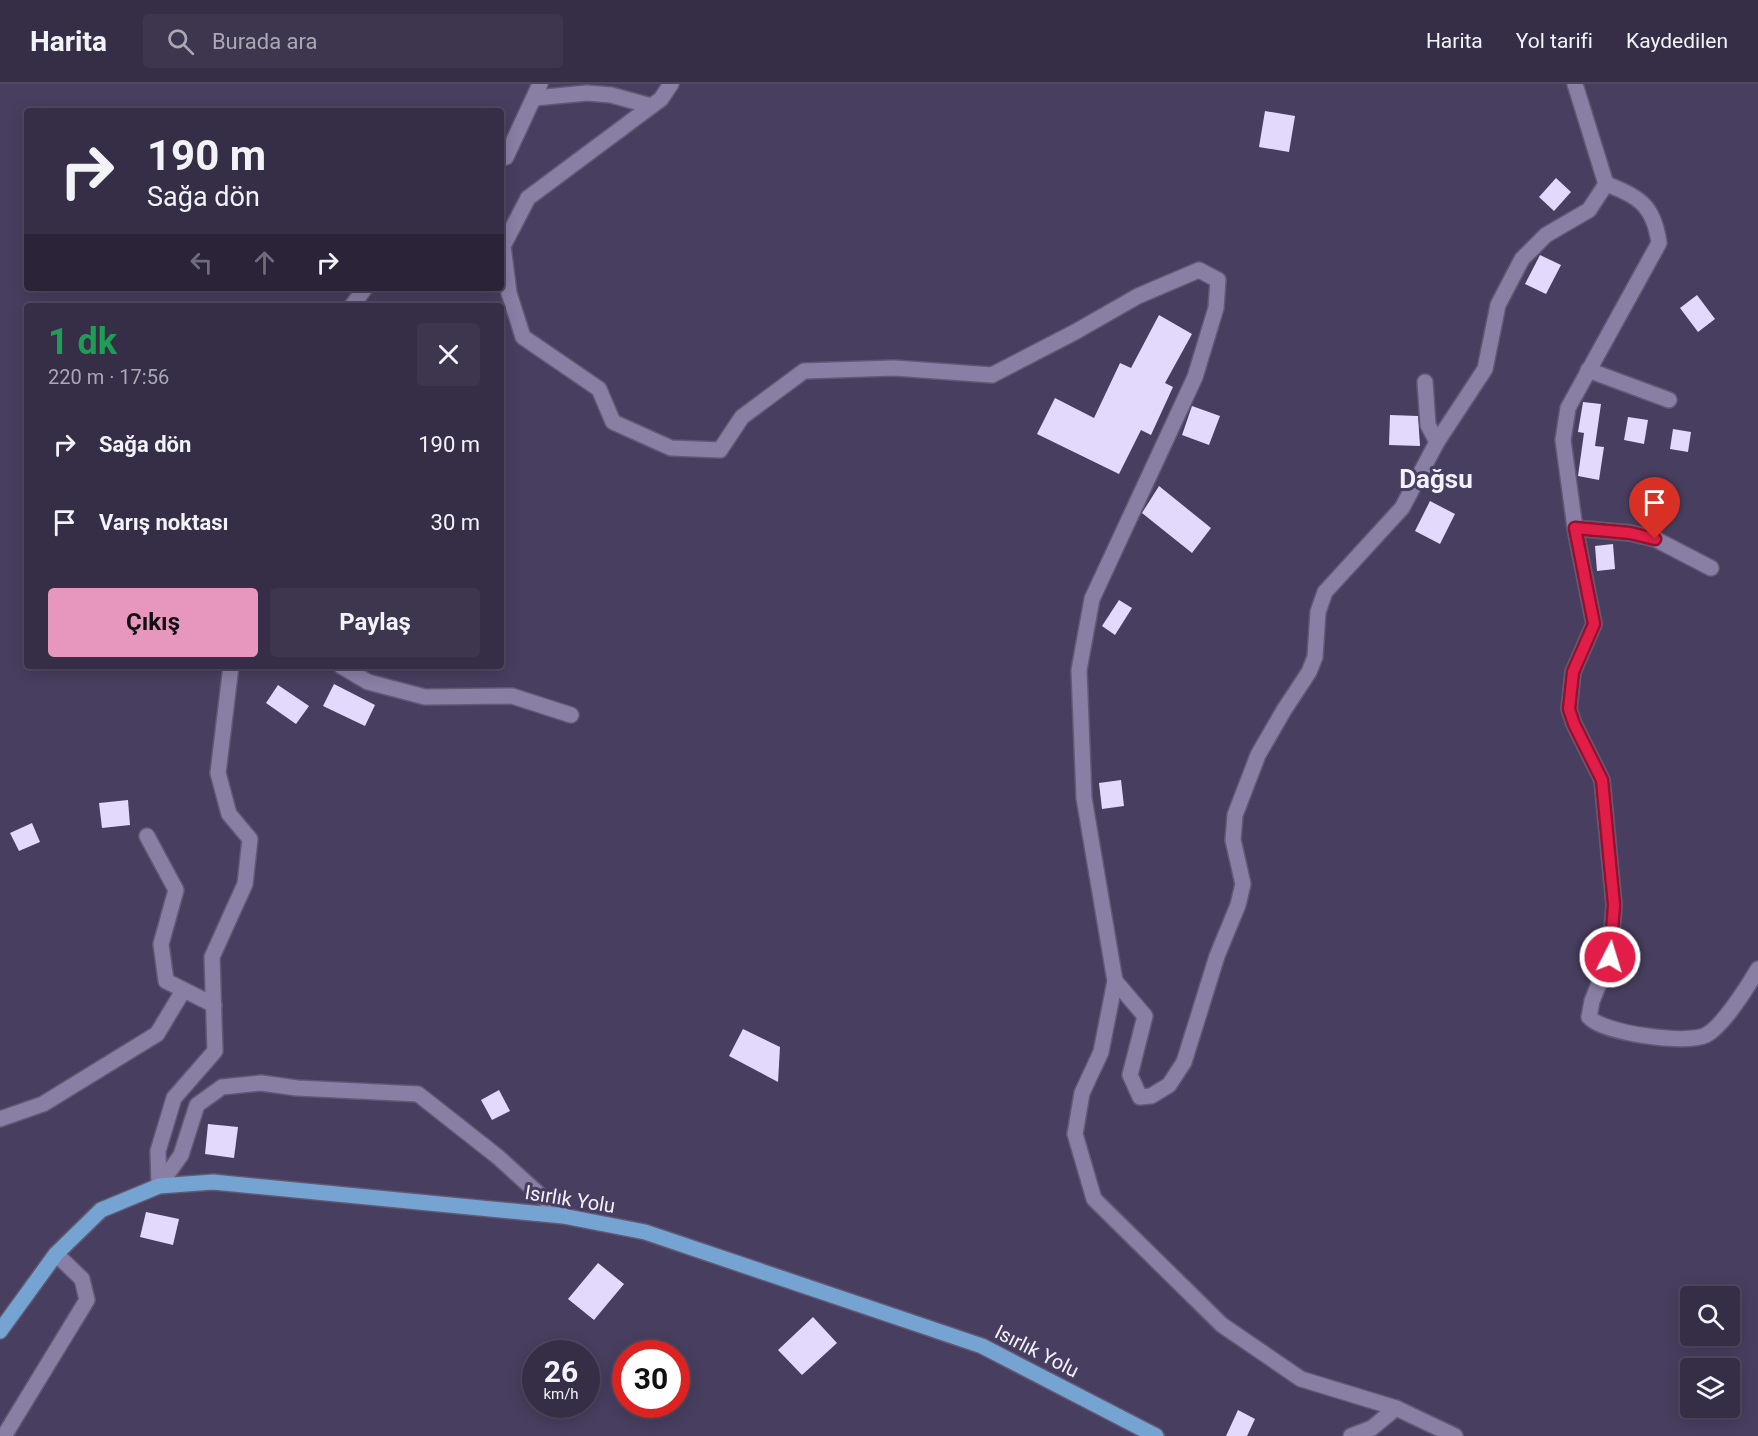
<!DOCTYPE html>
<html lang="tr">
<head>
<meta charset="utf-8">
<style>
	:root { --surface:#362e47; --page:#3d364e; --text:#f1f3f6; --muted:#aaa8b4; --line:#504a60; --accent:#e797bd }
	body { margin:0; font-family:Roboto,sans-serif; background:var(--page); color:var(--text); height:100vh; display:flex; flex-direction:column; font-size:22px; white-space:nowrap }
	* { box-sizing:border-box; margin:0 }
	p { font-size:20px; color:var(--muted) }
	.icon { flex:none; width:33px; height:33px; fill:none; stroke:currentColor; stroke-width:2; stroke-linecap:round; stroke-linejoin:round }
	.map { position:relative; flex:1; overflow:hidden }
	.drawer { position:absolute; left:24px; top:219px; width:480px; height:366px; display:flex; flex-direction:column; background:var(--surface); border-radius:6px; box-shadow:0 3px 15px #0003,0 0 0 2px var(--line) }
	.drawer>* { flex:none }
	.banner { position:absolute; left:24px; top:24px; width:480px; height:183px; border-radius:6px; box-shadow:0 3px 15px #0003,0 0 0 2px var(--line); background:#362e47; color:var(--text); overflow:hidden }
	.controls { position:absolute; left:1680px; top:1202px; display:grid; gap:12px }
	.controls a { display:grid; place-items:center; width:60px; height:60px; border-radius:6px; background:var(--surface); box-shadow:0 3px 15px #0003,0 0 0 2px var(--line); font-size:30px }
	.speed { position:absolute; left:522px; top:1256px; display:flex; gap:12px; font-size:30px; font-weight:700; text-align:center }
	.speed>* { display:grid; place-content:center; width:78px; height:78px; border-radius:50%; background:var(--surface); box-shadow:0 3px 15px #0003,0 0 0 2px var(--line); line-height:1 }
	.speed small { font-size:15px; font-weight:400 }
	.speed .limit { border:9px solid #d22; background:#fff; color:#111 }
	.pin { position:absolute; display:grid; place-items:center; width:51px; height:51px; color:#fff; margin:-62px -26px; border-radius:50% 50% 50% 0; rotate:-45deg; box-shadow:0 0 6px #0007 }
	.pin .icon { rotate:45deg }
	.me { position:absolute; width:66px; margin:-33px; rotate:5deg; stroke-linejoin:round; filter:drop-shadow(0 0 4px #0008) }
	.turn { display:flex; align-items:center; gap:21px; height:126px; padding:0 24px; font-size:27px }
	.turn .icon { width:78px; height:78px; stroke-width:2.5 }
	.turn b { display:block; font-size:42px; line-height:51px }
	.lanes { display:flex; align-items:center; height:57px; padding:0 24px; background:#0003; justify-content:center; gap:30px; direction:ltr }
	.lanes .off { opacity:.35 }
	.round { display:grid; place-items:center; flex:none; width:63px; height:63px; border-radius:6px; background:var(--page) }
	.overview { display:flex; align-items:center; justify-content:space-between; height:102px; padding:0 24px }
	h1 { font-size:36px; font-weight:700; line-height:45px; color:#1e9e55 }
	.cta { display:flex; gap:12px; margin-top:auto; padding:12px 24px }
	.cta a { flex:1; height:69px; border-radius:6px; background:var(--accent); color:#111; font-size:24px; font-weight:700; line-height:69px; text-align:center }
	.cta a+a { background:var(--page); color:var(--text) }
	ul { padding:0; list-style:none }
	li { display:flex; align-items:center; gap:18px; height:78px; padding:0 24px }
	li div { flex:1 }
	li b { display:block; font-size:22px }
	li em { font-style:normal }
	header { display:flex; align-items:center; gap:36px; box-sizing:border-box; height:84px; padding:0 30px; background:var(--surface); border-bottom:2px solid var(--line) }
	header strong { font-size:28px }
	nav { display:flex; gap:33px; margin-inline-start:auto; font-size:21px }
	.search { width:420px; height:54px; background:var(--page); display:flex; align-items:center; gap:15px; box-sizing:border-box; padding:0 21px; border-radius:6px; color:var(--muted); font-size:22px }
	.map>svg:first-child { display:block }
</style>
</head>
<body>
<header>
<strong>Harita</strong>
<div class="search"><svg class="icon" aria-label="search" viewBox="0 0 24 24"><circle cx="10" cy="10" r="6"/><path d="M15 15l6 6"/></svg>Burada ara</div>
<nav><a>Harita</a><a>Yol tarifi</a><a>Kaydedilen</a></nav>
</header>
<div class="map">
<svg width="1758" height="1352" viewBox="0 0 1758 1352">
	<rect width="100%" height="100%" fill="#483e5f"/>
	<!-- building -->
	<g fill="#e3d9fc">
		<polygon points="1265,27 1295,32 1289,68 1259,63"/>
		<polygon points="1556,94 1571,108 1554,127 1539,113"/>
		<polygon points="1540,171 1561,181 1546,210 1525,200"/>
		<polygon points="1697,211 1715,235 1698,248 1680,224"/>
		<polygon points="1159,231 1192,250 1165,299 1173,303 1151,351 1141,346 1119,390 1037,350 1055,314 1094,334 1120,279 1131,284"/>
		<polygon points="1583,318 1601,320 1595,362 1604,363 1599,396 1578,392 1584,349 1578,348"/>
		<polygon points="1192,322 1220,332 1209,361 1182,351"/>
		<polygon points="1390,331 1418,332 1420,362 1389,361"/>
		<polygon points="1628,333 1648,336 1644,360 1624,356"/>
		<polygon points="1673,345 1691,348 1688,368 1670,365"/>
		<polygon points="1159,402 1211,444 1192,469 1142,429"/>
		<polygon points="1430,417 1455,430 1440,460 1415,447"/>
		<polygon points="1613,460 1615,485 1597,487 1595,462"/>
		<polygon points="1119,516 1132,524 1115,551 1102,542"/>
		<polygon points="334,600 375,621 365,642 323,622"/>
		<polygon points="278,601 309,622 296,640 266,619"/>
		<polygon points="1121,696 1124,722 1102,725 1099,699"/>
		<polygon points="128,716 130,741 102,744 99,719"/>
		<polygon points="32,739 40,758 19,767 10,749"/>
		<polygon points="743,945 780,963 778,998 729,972"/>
		<polygon points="499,1006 510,1027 492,1036 481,1016"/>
		<polygon points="208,1040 238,1043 234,1074 205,1070"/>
		<polygon points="146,1128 179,1135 173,1161 140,1153"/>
		<polygon points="598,1179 624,1200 594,1236 568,1215"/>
		<polygon points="813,1233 837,1259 802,1291 778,1266"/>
		<polygon points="1238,1326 1255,1335 1247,1352 1226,1352"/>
	</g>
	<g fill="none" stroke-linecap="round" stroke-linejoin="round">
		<defs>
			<g id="minor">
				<polyline points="671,0 661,15 528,114 503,162 509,209 523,253 599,305 613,338 671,364 720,366 742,333 804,287 894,284 992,291 1075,248 1138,212 1199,186 1218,196 1216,224 1195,293 1092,515 1079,586 1084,714 1115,897 1101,968 1082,1009 1075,1050 1094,1115 1222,1241 1301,1295 1396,1324 1455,1352"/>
				<polyline points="535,14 587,9 611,11 651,22"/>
				<polyline points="501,75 506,73 540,0"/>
				<path d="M 1606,100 C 1639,112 1654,122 1659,159 L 1568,324 L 1563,356 L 1575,444 L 1594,540 L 1573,588 L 1569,625 L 1574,640 L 1602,696 L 1614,821 L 1610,873 L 1592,917 L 1589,933 C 1602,949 1687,961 1706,951 C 1723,942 1748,902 1758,885"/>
				<polyline points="352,222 365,204"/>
				<polyline points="1588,286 1669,316"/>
				<polyline points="1425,298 1428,341 1437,358"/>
				<polyline points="1575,444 1630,449 1655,455 1711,484"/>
				<polyline points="341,582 368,598 425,613 512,612 571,631"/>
				<polyline points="147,752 176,806 161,860 166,897 214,921"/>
				<polyline points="1115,897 1145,932 1130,991 1140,1013 1151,1012 1169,1001 1184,978 1217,872 1238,821 1243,800 1233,756 1235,731 1258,671 1284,626 1309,588 1315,573 1318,528 1325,508 1402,424 1437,358 1485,285 1498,221 1522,175 1546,151 1589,126 1606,100 1575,0"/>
				<polyline points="0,1035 43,1020 157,950 183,907"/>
				<polyline points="159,1102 158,1067 174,1014 215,967 212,873 245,800 250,755 229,730 218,689 231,582"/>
				<polyline points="159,1102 181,1071 197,1021 222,1003 261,999 297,1004 418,1010 498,1073 563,1132"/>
				<polyline points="4,1352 87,1216 82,1195 56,1170"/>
				<polyline points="1351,1352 1372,1344 1396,1324"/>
			</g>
			<polyline id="major" points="0,1247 56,1170 101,1126 159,1102 213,1098 563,1132 645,1148 982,1262 1156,1352"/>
		</defs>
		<!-- minor casing -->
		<use href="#minor" stroke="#615974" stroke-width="18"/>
		<!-- major casing -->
		<use href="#major" stroke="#615974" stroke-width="18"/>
		<!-- minor -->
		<use href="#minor" stroke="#897ea4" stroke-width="15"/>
		<!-- major -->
		<use href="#major" stroke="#75a3d2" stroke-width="15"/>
	</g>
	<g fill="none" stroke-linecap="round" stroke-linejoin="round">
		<defs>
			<polyline id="route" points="1610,873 1614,821 1602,696 1574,640 1569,625 1573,588 1594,540 1575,444 1630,449 1655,455"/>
		</defs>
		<!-- route casing -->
		<use href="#route" stroke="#92132f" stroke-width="15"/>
		<!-- route -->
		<use href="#route" stroke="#e11d48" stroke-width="10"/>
	</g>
	<g text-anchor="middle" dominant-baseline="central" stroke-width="6" stroke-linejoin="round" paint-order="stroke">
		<!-- street labels -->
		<g font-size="20" fill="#f4f1fe" stroke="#483e5f">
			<text transform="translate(570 1115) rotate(9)">Isırlık Yolu</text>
			<text transform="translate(1037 1267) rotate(27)">Isırlık Yolu</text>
		</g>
		<!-- district labels -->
		<g font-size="26" font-weight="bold" fill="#f4f1fe" stroke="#483e5f">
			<text x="1436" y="395">Dağsu</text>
		</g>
	</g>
</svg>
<div class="controls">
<a><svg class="icon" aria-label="search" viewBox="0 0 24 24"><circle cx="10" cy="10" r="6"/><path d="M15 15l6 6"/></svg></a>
<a><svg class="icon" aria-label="layers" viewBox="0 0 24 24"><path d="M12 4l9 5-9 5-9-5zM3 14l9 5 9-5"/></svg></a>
</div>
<div class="speed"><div>26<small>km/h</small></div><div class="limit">30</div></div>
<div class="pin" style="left:1655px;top:455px;background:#d93025"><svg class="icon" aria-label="arrive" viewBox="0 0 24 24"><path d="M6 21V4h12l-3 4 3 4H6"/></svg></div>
<svg class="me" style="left:1610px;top:873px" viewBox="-20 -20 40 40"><circle r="17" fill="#e11d48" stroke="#fff" stroke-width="3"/><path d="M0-11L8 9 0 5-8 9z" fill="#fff"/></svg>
<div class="banner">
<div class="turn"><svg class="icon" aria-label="right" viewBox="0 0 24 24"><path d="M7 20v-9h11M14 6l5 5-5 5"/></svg><div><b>190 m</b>Sağa dön</div></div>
<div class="lanes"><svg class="icon off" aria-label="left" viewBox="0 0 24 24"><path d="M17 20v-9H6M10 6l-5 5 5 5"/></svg><svg class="icon off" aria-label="ahead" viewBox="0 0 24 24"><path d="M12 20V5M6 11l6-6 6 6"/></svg><svg class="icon" aria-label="right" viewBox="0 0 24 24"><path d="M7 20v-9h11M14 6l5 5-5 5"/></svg></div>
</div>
<section class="drawer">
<div class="overview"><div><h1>1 dk</h1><p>220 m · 17:56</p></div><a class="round"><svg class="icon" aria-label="close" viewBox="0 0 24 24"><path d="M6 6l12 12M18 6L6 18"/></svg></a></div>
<ul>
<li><svg class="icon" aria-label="right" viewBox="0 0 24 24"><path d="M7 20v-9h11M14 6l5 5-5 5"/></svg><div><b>Sağa dön</b></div><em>190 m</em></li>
<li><svg class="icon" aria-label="arrive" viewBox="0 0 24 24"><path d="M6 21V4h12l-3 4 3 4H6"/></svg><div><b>Varış noktası</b></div><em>30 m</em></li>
</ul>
<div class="cta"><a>Çıkış</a><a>Paylaş</a></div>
</section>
</div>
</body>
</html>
